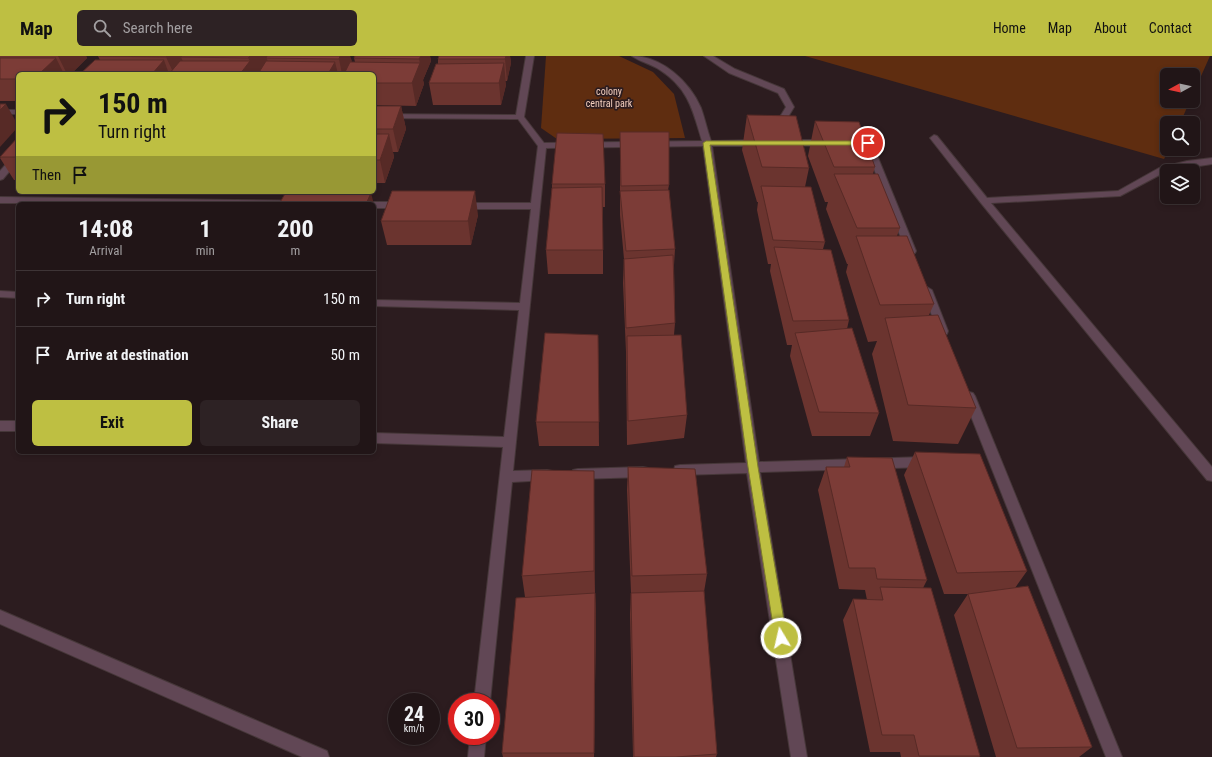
<!DOCTYPE html>
<html lang="en">
<head>
<meta charset="utf-8">
<style>
	:root { --surface:#211517; --page:#2d2224; --text:#f1f3f6; --muted:#a29fa1; --line:#3e3436; --accent:#bebf42 }
	body { margin:0; font-family:"Roboto Condensed",sans-serif; background:var(--page); color:var(--text); height:100vh; display:flex; flex-direction:column; font-size:15px; white-space:nowrap }
	* { box-sizing:border-box; margin:0 }
	p { font-size:13px; color:var(--muted) }
	.icon { flex:none; width:22px; height:22px; fill:none; stroke:currentColor; stroke-width:2; stroke-linecap:round; stroke-linejoin:round }
	.map { position:relative; flex:1; overflow:hidden }
	.details { position:absolute; left:16px; top:146px; width:360px; height:252px; display:flex; flex-direction:column; background:var(--surface); border-radius:6px; box-shadow:0 2px 6px #0003,0 0 0 1px var(--line) }
	.details>* { flex:none }
	.hud { position:absolute; left:16px; top:16px; width:360px; height:122px; border-radius:6px; box-shadow:0 2px 6px #0003,0 0 0 1px var(--line); background:#bebf42; color:#111; overflow:hidden }
	.needle { width:26px; rotate:262deg }
	.tools { position:absolute; left:1160px; top:12px; display:grid; gap:8px }
	.tools a { display:grid; place-items:center; width:40px; height:40px; border-radius:6px; background:var(--surface); box-shadow:0 2px 6px #0003,0 0 0 1px var(--line); font-size:20px }
	.speed { position:absolute; left:388px; top:637px; display:flex; gap:8px; font-size:20px; font-weight:700; text-align:center }
	.speed>* { display:grid; place-content:center; width:52px; height:52px; border-radius:50%; background:var(--surface); box-shadow:0 2px 6px #0003,0 0 0 1px var(--line); line-height:1 }
	.speed small { font-size:10px; font-weight:400 }
	.speed .limit { border:6px solid #d22; background:#fff; color:#111 }
	.pin { position:absolute; display:grid; place-items:center; width:34px; height:34px; color:#fff; margin:-17px; border:2px solid #fff; border-radius:50%; box-shadow:0 1px 4px #0007 }
	.me { position:absolute; width:44px; margin:-22px; rotate:351deg; stroke-linejoin:round; filter:drop-shadow(0 0 3px #0008) }
	.turn { display:flex; align-items:center; gap:14px; height:84px; padding:0 16px; font-size:18px }
	.turn .icon { width:52px; height:52px; stroke-width:2.5 }
	.turn b { display:block; font-size:28px; line-height:34px }
	.then { display:flex; align-items:center; height:38px; padding:0 16px; background:#0003; gap:8px; font-size:15px }
	.eta { display:flex; justify-content:space-evenly; align-items:center; height:68px; text-align:center }
	.eta b { font-size:24px; font-weight:700; line-height:28px }
	.primary-button { display:flex; gap:8px; margin-top:auto; padding:8px 16px }
	.primary-button a { flex:1; height:46px; border-radius:6px; background:var(--accent); color:#111; font-size:16px; font-weight:700; line-height:46px; text-align:center }
	.primary-button a+a { background:var(--page); color:var(--text) }
	ul { padding:0; list-style:none }
	li { display:flex; align-items:center; gap:12px; height:56px; padding:0 16px; border-top:1px solid var(--line) }
	li div { flex:1 }
	li b { display:block; font-size:15px }
	li em { font-style:normal }
	header { display:flex; align-items:center; gap:24px; box-sizing:border-box; height:56px; padding:0 20px; background:var(--accent); color:#111 }
	header strong { font-size:19px }
	nav { display:flex; gap:22px; margin-inline-start:auto; font-size:14px }
	.search { width:280px; height:36px; background:var(--page); display:flex; align-items:center; gap:10px; box-sizing:border-box; padding:0 14px; border-radius:6px; color:var(--muted); font-size:15px }
	.map>svg:first-child { display:block }
</style>
</head>
<body>
<header>
<strong>Map</strong>
<div class="search"><svg class="icon" aria-label="search" viewBox="0 0 24 24"><circle cx="10" cy="10" r="6"/><path d="M15 15l6 6"/></svg>Search here</div>
<nav><a>Home</a><a>Map</a><a>About</a><a>Contact</a></nav>
</header>
<div class="map">
<svg width="1212" height="701" viewBox="0 0 1212 701">
	<rect width="100%" height="100%" fill="#2c1c1f"/>
	<!-- green -->
	<g fill="#5f2d10">
		<polygon points="546,0 619,0 653,16 674,38 685,82 557,83 541,72"/>
		<polygon points="805,0 1210,0 1193,38 1193,19 1167,19 1167,45 1190,45 1180,67 1167,67 1167,93 1169,93 1164,103"/>
	</g>
	<g fill="none" stroke-linecap="round" stroke-linejoin="round">
		<defs>
			<polygon id="service" points="704,0 713,0 735,13 784,33 794,51 779,76 776,76 772,74 786,51 778,37 729,17"/>
			<g id="minor">
				<path d="M 526,0 L 534,0 L 524,61 L 544,87 L 702,85 C 693,55 689,33 660,14 C 652,8 640,6 632,0 C 662,0 690,26 701,52 C 705,63 707,74 711,85 L 760,84 L 764,87 L 760,90 L 712,90 L 759,406 L 925,401 L 930,402 L 931,406 L 930,410 L 925,411 L 760,416 L 807,701 L 791,701 L 747,417 L 680,419 L 675,418 L 674,414 L 675,410 L 680,409 L 746,407 L 703,90 L 546,92 L 513,415 L 547,414 L 552,415 L 553,419 L 552,423 L 547,424 L 512,426 L 490,646 L 474,646 L 503,391 L 374,387 L 374,377 L 504,381 L 519,254 L 374,250 L 374,244 L 520,247 L 531,153 L 461,153 L 456,150 L 461,147 L 531,147 L 538,90 L 518,63 L 374,62 L 374,58 L 516,59 Z"/>
				<rect x="0" y="54" width="18" height="4"/>
				<polygon points="934,79 937,80 987,142 1118,135 1159,112 1187,105 1212,102 1212,108 1167,115 1120,140 991,147 1212,411 1212,425 1207,424 981,147 930,82"/>
				<polygon points="786,84 826,84 830,87 826,90 783,89 782,87 783,85"/>
				<polygon points="850,84 868,84 872,87 916,195 915,197 911,198 906,195 865,90 847,89 846,87 847,85"/>
				<polygon points="18,97 18,105 3,123 0,124 0,115 15,98"/>
				<polygon points="0,141 317,145 322,148 0,147"/>
				<polygon points="374,146 403,146 408,149 403,152 374,152 374,148 370,148"/>
				<polygon points="927,231 932,234 948,275 947,278 939,278 938,275 922,234"/>
				<polygon points="0,235 18,236 18,242 0,241"/>
				<polygon points="969,336 973,337 975,340 1122,701 1106,701 963,340 965,337"/>
				<rect x="0" y="365" width="18" height="10"/>
				<polygon points="643,411 648,412 649,416 648,420 643,421 578,423 573,422 572,418 573,414 578,413"/>
				<polygon points="0,554 327,695 329,701 302,701 0,568"/>
				<polygon points="470,680 486,680 484,701 468,701"/>
			</g>
		</defs>
		<!-- service casing -->
		<use href="#service" stroke="#463739" stroke-width="2"/>
		<!-- minor casing -->
		<use href="#minor" stroke="#463739" stroke-width="2"/>
		<!-- service -->
		<use href="#service" fill="#614755" fill-rule="evenodd"/>
		<!-- minor -->
		<use href="#minor" fill="#614755" fill-rule="evenodd"/>
	</g>
	<!-- wall -->
	<g fill="#6b342f">
		<polygon points="0,0 86,0 87,2 71,18 18,18 18,45 0,45"/>
		<polygon points="98,0 266,0 267,1 350,0 351,6 355,6 354,2 355,0 430,0 431,5 423,24 424,28 416,50 374,49 374,18 80,18 100,4"/>
		<polygon points="510,0 511,7 507,25 505,25 506,29 501,49 433,49 429,27 438,8 438,3"/>
		<polygon points="374,50 401,50 406,73 398,96 393,96 394,101 385,127 374,127"/>
		<polygon points="747,59 809,112 805,131 825,186 823,193 849,264 847,273 879,357 870,380 812,380 790,300 792,289 787,289 770,215 771,208 768,208 757,154 758,146 757,146 742,94"/>
		<polygon points="815,65 875,111 873,118 900,172 897,180 934,248 929,259 976,352 958,388 893,385 872,298 877,285 868,286 846,216 848,208 847,208 826,153 828,146 825,146 808,100"/>
		<polygon points="620,76 669,129 668,134 675,193 674,209 675,267 674,279 687,359 684,382 627,389 626,296 623,227 624,203 620,159"/>
		<polygon points="18,81 18,124 14,124 0,102"/>
		<polygon points="552,128 605,128 605,151 603,151 603,218 548,218 546,194 552,133"/>
		<polygon points="478,159 471,189 387,189 381,165"/>
		<polygon points="598,279 599,390 539,390 536,366"/>
		<polygon points="915,396 1027,515 1015,532 1092,691 1079,701 996,701 954,559 968,538 970,538 944,538 904,419"/>
		<polygon points="847,401 927,524 923,532 980,700 979,701 901,701 900,696 870,696 843,564 853,543 867,544 865,534 839,533 818,434 826,411 844,411"/>
		<polygon points="628,411 707,518 704,536 717,698 716,701 633,701 630,558 631,537 627,434"/>
		<polygon points="594,438 595,537 596,558 594,701 503,701 502,697 525,541 522,520"/>
	</g>
	<!-- shaded-wall -->
	<g fill="#572a26">
		<polygon points="58,0 86,0 87,2 71,18 67,18"/>
		<polygon points="167,0 189,0 181,1 185,10 174,18 166,1"/>
		<polygon points="250,0 266,0 268,6 259,18 240,18 250,5 248,2"/>
		<polygon points="340,0 350,0 352,5 347,18 342,18 339,3"/>
		<polygon points="421,0 430,0 431,5 423,24 424,28 416,50 412,27 420,7 419,3"/>
		<polygon points="506,0 510,0 511,7 507,25 505,3"/>
		<polygon points="56,2 64,18 39,18"/>
		<polygon points="164,4 169,18 152,18"/>
		<polygon points="335,6 338,18 328,18"/>
		<polygon points="504,7 506,29 501,49 499,27"/>
		<polygon points="6,48 18,69 18,71 0,91 0,54"/>
		<polygon points="401,50 406,73 398,96 393,73"/>
		<polygon points="389,78 394,101 385,127 380,104"/>
		<polygon points="475,135 478,159 471,189 468,165"/>
		<polygon points="371,137 377,160 374,168 374,148 366,148"/>
		<polygon points="594,415 594,438 595,537 594,515"/>
		<polygon points="595,537 596,558 594,701"/>
	</g>
	<!-- building -->
	<g fill="#7c3c37" stroke="#572a26">
		<polygon points="98,0 167,0 166,1"/>
		<polygon points="182,0 250,0 248,2 181,1"/>
		<polygon points="267,0 340,0 339,3 266,2"/>
		<polygon points="355,0 421,0 419,3 354,2"/>
		<polygon points="439,0 506,0 505,3 438,3"/>
		<polygon points="0,2 56,2 39,18 18,18 18,23 0,23"/>
		<polygon points="95,4 164,4 152,18 80,18"/>
		<polygon points="180,5 250,5 240,18 169,18"/>
		<polygon points="266,5 335,6 328,18 258,18"/>
		<polygon points="350,6 420,7 412,27 374,27 374,18 344,18"/>
		<polygon points="504,7 499,27 429,27 436,8"/>
		<polygon points="0,48 6,48 0,54"/>
		<polygon points="374,50 401,50 393,73 374,73"/>
		<polygon points="747,59 796,60 809,112 762,111"/>
		<polygon points="815,65 859,66 875,111 834,111"/>
		<polygon points="620,76 669,76 669,129 621,130"/>
		<polygon points="557,77 603,78 605,128 552,128"/>
		<polygon points="374,78 389,78 380,104 374,104"/>
		<polygon points="18,81 18,101 0,101"/>
		<polygon points="834,118 878,118 900,172 857,172"/>
		<polygon points="761,130 811,131 825,186 773,184"/>
		<polygon points="602,131 603,194 546,194 552,132"/>
		<polygon points="669,134 675,193 626,195 620,135"/>
		<polygon points="392,135 475,135 468,165 381,165"/>
		<polygon points="286,136 328,136 371,137 366,148 279,148"/>
		<polygon points="856,180 907,180 934,248 880,249"/>
		<polygon points="774,191 831,194 849,264 793,265"/>
		<polygon points="673,199 675,267 626,272 624,203"/>
		<polygon points="938,259 976,352 908,349 885,262"/>
		<polygon points="852,272 879,357 819,356 795,277"/>
		<polygon points="545,277 598,279 599,366 536,366"/>
		<polygon points="681,279 687,359 628,365 627,280"/>
		<polygon points="915,396 980,398 1027,515 957,517"/>
		<polygon points="847,401 892,402 927,524 877,523 875,512 849,512 826,411 850,411"/>
		<polygon points="628,411 695,413 707,518 632,520"/>
		<polygon points="532,414 594,415 594,515 522,520"/>
		<polygon points="1028,530 1092,691 1017,692 968,538"/>
		<polygon points="880,531 931,532 980,700 919,700 914,679 882,679 853,543 883,544"/>
		<polygon points="704,535 717,698 676,701 634,701 631,537"/>
		<polygon points="595,537 594,697 502,697 516,542"/>
	</g>
	<!-- route -->
	<polygon fill="#bebf42" stroke="#7c7c2b" points="706,85 868,85 871,87 868,89 710,89 758,411 787,582 785,586 781,588 777,586 775,582 748,411 703,87"/>
	<g text-anchor="middle" dominant-baseline="central" stroke-width="3.5" stroke-linejoin="round" paint-order="stroke">
		<!-- far-park labels -->
		<g font-size="10" fill="#f4cfbe" stroke="#2c1c1f">
			<text x="609" y="35">colony<tspan x="609" dy="12">central park</tspan></text>
		</g>
	</g>
</svg>
<div class="tools">
<a><svg class="needle" viewBox="-14 -14 28 28"><path d="M0-13l5 13h-10z" fill="#e53935"/><path d="M0 13l5-13h-10z" fill="#a29fa1"/></svg></a>
<a><svg class="icon" aria-label="search" viewBox="0 0 24 24"><circle cx="10" cy="10" r="6"/><path d="M15 15l6 6"/></svg></a>
<a><svg class="icon" aria-label="layers" viewBox="0 0 24 24"><path d="M12 4l9 5-9 5-9-5zM3 14l9 5 9-5"/></svg></a>
</div>
<div class="speed"><div>24<small>km/h</small></div><div class="limit">30</div></div>
<div class="pin" style="left:868px;top:87px;background:#d93025"><svg class="icon" aria-label="arrive" viewBox="0 0 24 24"><path d="M6 21V4h12l-3 4 3 4H6"/></svg></div>
<svg class="me" style="left:781px;top:582px" viewBox="-20 -20 40 40"><circle r="17" fill="#bebf42" stroke="#fff" stroke-width="3"/><path d="M0-11L8 9 0 5-8 9z" fill="#fff"/></svg>
<div class="hud">
<div class="turn"><svg class="icon" aria-label="right" viewBox="0 0 24 24"><path d="M7 20v-9h11M14 6l5 5-5 5"/></svg><div><b>150 m</b>Turn right</div></div>
<div class="then">Then<svg class="icon" aria-label="arrive" viewBox="0 0 24 24"><path d="M6 21V4h12l-3 4 3 4H6"/></svg></div>
</div>
<section class="details">
<div class="eta">
<div><b>14:08</b><p>Arrival</p></div>
<div><b>1</b><p>min</p></div>
<div><b>200</b><p>m</p></div>
</div>
<ul>
<li><svg class="icon" aria-label="right" viewBox="0 0 24 24"><path d="M7 20v-9h11M14 6l5 5-5 5"/></svg><div><b>Turn right</b></div><em>150 m</em></li>
<li><svg class="icon" aria-label="arrive" viewBox="0 0 24 24"><path d="M6 21V4h12l-3 4 3 4H6"/></svg><div><b>Arrive at destination</b></div><em>50 m</em></li>
</ul>
<div class="primary-button"><a>Exit</a><a>Share</a></div>
</section>
</div>
</body>
</html>
